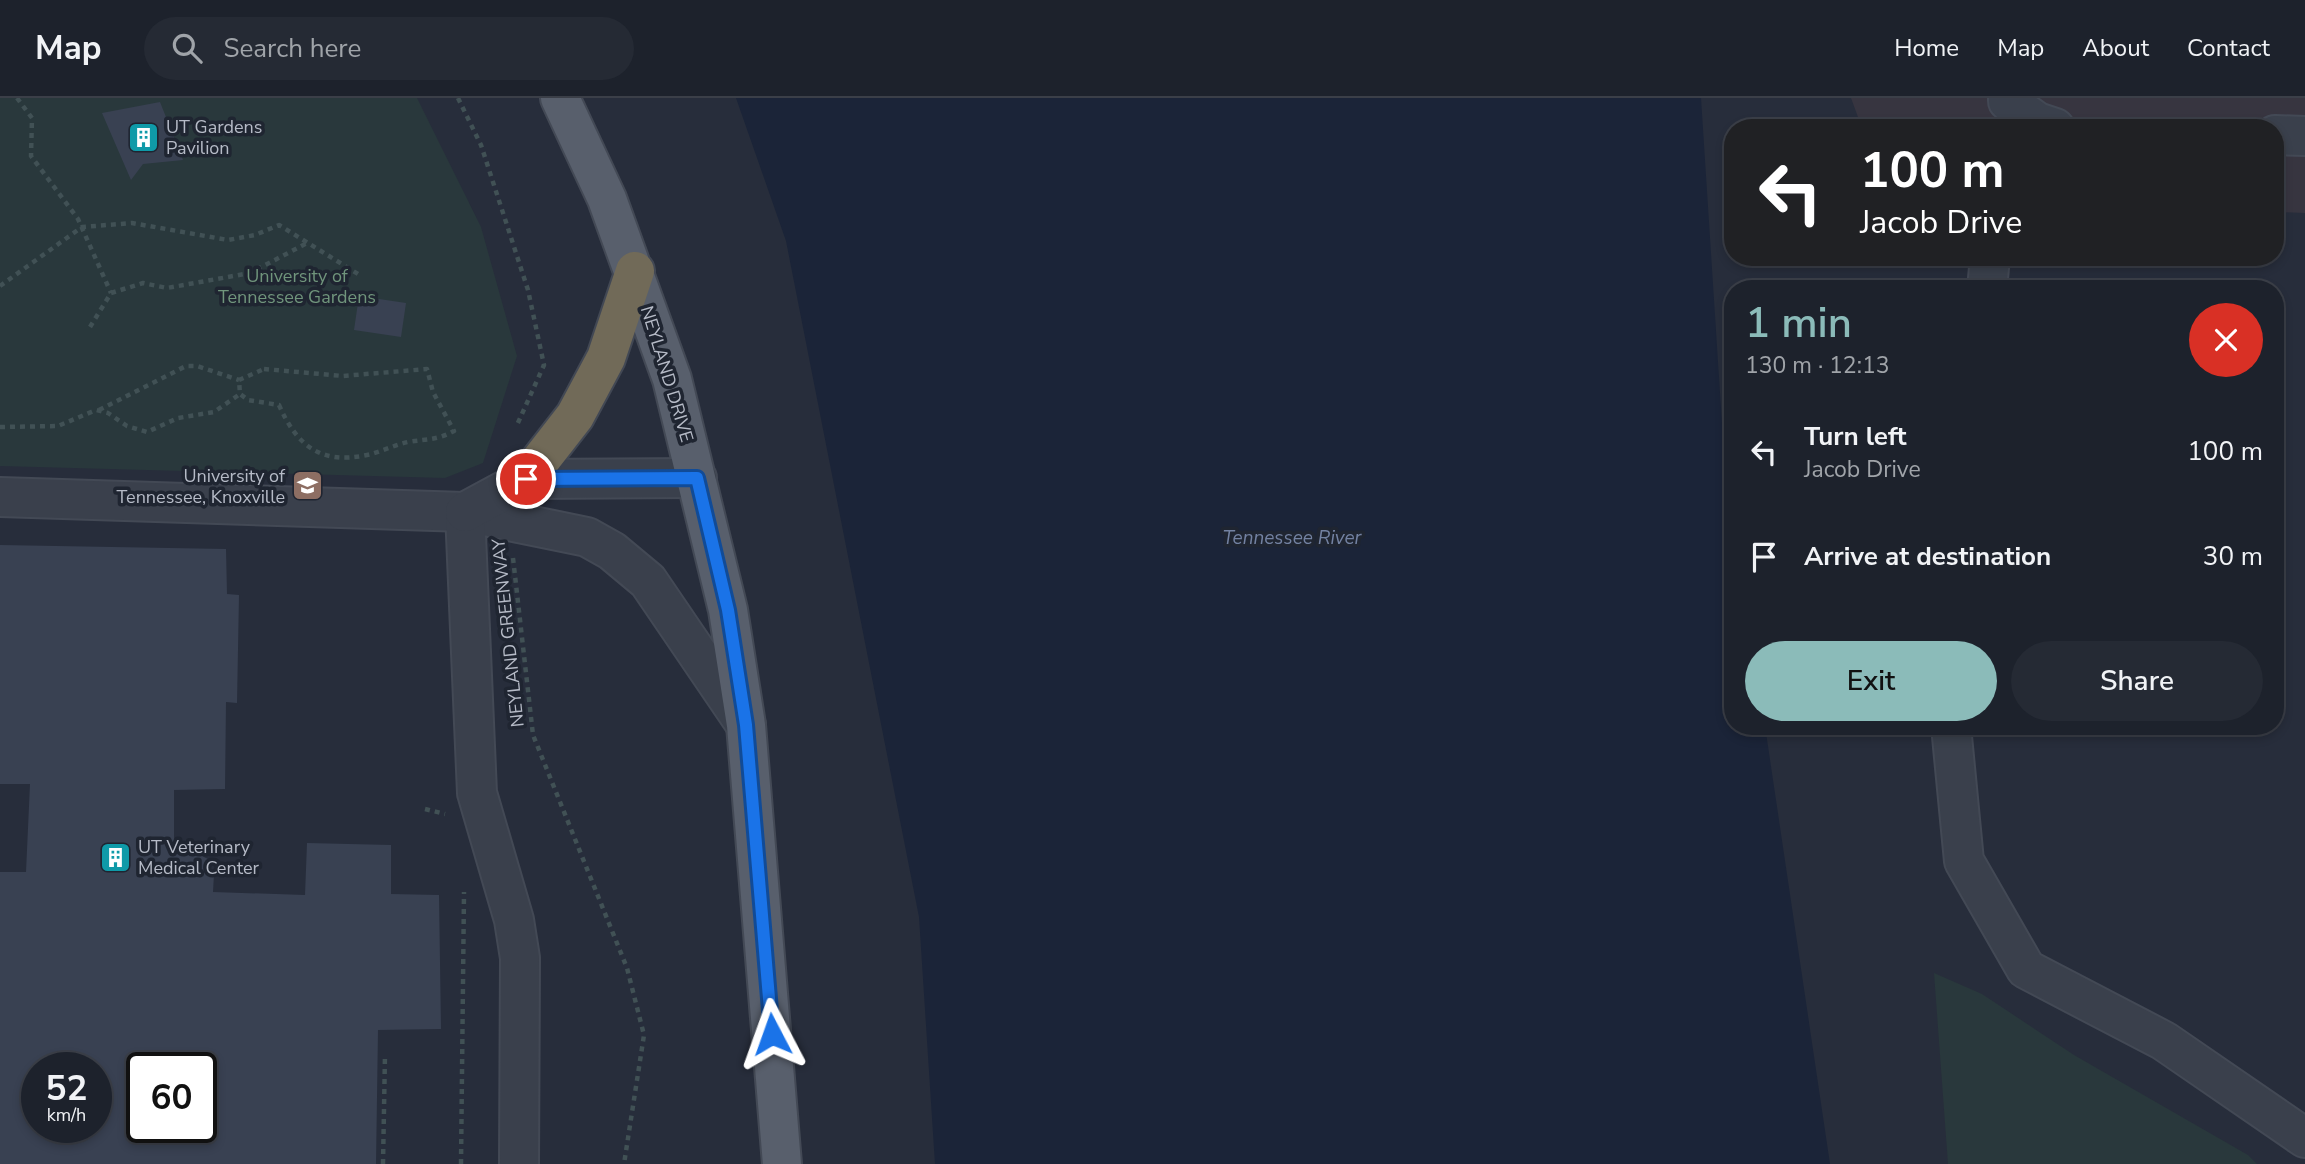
<!DOCTYPE html>
<html lang="en">
<head>
<meta charset="utf-8">
<style>
	:root { --surface:#1d222c; --page:#252a34; --text:#f1f3f6; --muted:#a0a4a9; --line:#3b3f48; --accent:#8bbbb9 }
	body { margin:0; font-family:"Nunito Sans",sans-serif; background:var(--page); color:var(--text); height:100vh; display:flex; flex-direction:column; font-size:26px; white-space:nowrap }
	* { box-sizing:border-box; margin:0 }
	p { font-size:23px; color:var(--muted) }
	.icon { flex:none; width:38px; height:38px; fill:none; stroke:currentColor; stroke-width:2; stroke-linecap:round; stroke-linejoin:round }
	.map { position:relative; flex:1; overflow:hidden }
	.side { position:absolute; left:1724px; top:182px; width:560px; height:455px; display:flex; flex-direction:column; background:var(--surface); border-radius:28px; box-shadow:0 4px 10px #0003,0 0 0 2px var(--line) }
	.side>* { flex:none }
	.top-card { position:absolute; left:1724px; top:21px; width:560px; height:147px; border-radius:28px; box-shadow:0 4px 10px #0003,0 0 0 2px var(--line); background:#202124; color:#fff; overflow:hidden }
	.speed { position:absolute; left:21px; top:954px; display:flex; gap:14px; font-size:35px; font-weight:700; text-align:center }
	.speed>* { display:grid; place-content:center; width:91px; height:91px; border-radius:50%; background:var(--surface); box-shadow:0 4px 10px #0003,0 0 0 2px var(--line); line-height:1 }
	.speed small { font-size:18px; font-weight:400 }
	.speed .limit { border:4px solid #111; border-radius:10px; background:#fff; color:#111 }
	.pin { position:absolute; display:grid; place-items:center; width:60px; height:60px; color:#fff; margin:-30px; border:4px solid #fff; border-radius:50%; box-shadow:0 2px 7px #0007 }
	.me { position:absolute; width:77px; margin:-38px; rotate:356deg; stroke-linejoin:round; filter:drop-shadow(0 0 5px #0008) }
	.turn { display:flex; align-items:center; gap:24px; height:147px; padding:0 21px; font-size:32px }
	.turn .icon { width:91px; height:91px; stroke-width:2.5 }
	.turn b { display:block; font-size:49px; line-height:60px }
	.round { display:grid; place-items:center; flex:none; width:74px; height:74px; border-radius:37px; background:var(--page) }
	.summary { display:flex; align-items:center; justify-content:space-between; height:119px; padding:0 21px }
	h1 { font-size:42px; font-weight:600; line-height:52px; color:var(--accent) }
	.button { display:flex; gap:14px; margin-top:auto; padding:14px 21px }
	.button a { flex:1; height:80px; border-radius:42px; background:var(--accent); color:#111; font-size:28px; font-weight:600; line-height:80px; text-align:center }
	.button a+a { background:var(--page); color:var(--text) }
	ul { padding:0; list-style:none }
	li { display:flex; align-items:center; gap:21px; height:105px; padding:0 21px }
	li div { flex:1 }
	li b { display:block; font-size:26px }
	li em { font-style:normal }
	header { display:flex; align-items:center; gap:42px; box-sizing:border-box; height:98px; padding:0 35px; background:var(--surface); border-bottom:2px solid var(--line) }
	header strong { font-size:33px }
	nav { display:flex; gap:38px; margin-inline-start:auto; font-size:24px }
	.search { width:490px; height:63px; background:var(--page); display:flex; align-items:center; gap:18px; box-sizing:border-box; padding:0 24px; border-radius:38px; color:var(--muted); font-size:26px }
	.map>svg:first-child { display:block }
</style>
</head>
<body>
<header>
<strong>Map</strong>
<div class="search"><svg class="icon" aria-label="search" viewBox="0 0 24 24"><circle cx="10" cy="10" r="6"/><path d="M15 15l6 6"/></svg>Search here</div>
<nav><a>Home</a><a>Map</a><a>About</a><a>Contact</a></nav>
</header>
<div class="map">
<svg width="2305" height="1066" viewBox="0 0 2305 1066">
	<rect width="100%" height="100%" fill="#272d3b"/>
	<!-- medical -->
	<polygon fill="#373540" points="1851,0 2305,0 2305,115 2275,114 2275,30 1862,30"/>
	<!-- green -->
	<g fill="#29383c">
		<polygon points="0,0 417,0 481,129 517,258 483,365 445,380 0,368"/>
		<polygon points="1934,875 1982,896 2074,957 2248,1057 2257,1066 1948,1066"/>
	</g>
	<!-- water -->
	<polygon fill="#1b2438" points="736,0 1701,0 1724,357 1732,413 1732,628 1765,628 1830,1066 935,1066 919,819 786,143"/>
	<!-- building -->
	<g fill="#394152" fill-rule="evenodd">
		<polygon points="160,4 183,62 143,66 131,82 102,15"/>
		<polygon points="359,198 406,205 401,239 354,232"/>
		<path d="M 0,447 L 226,451 L 227,496 L 239,497 L 237,605 L 226,604 L 225,691 L 174,692 L 174,752 L 194,754 L 208,761 L 214,776 L 213,794 L 305,797 L 307,745 L 391,747 L 391,796 L 439,797 L 441,931 L 378,932 L 376,1066 L 0,1066 L 0,774 L 26,774 L 30,686 L 0,686 ZM 37,970 L 96,970 L 96,1029 L 37,1029 ZM 142,970 L 201,970 L 201,1029 L 142,1029 Z"/>
	</g>
	<g fill="none" stroke-linecap="round" stroke-linejoin="round">
		<defs>
			<g id="minor">
				<polyline points="2008,0 2008,3 2037,24 2055,30"/>
				<polyline points="2275,37 2305,38"/>
				<polyline points="1987,191 1990,159"/>
				<polyline points="0,399 465,414 587,439 612,453 648,483 746,627"/>
				<polyline points="465,414 477,695 514,822 520,860 519,1066"/>
				<polyline points="465,414 526,381 697,380"/>
				<polyline points="1951,628 1964,763 2026,871 2164,943 2305,1040"/>
			</g>
			<polyline id="major" points="560,0 607,101 672,281 728,512 746,627 782,1066"/>
			<polyline id="highway" points="526,381 575,318 606,260 635,173"/>
		</defs>
		<!-- minor casing -->
		<use href="#minor" stroke="#434955" stroke-width="42"/>
		<!-- major casing -->
		<use href="#major" stroke="#434955" stroke-width="42"/>
		<!-- highway casing -->
		<use href="#highway" stroke="#424854" stroke-width="42"/>
		<!-- path -->
		<g stroke="#415155" stroke-width="4.5" stroke-dasharray="5 5" stroke-linecap="butt">
			<polyline points="17,0 32,20 31,58 78,121 111,195"/>
			<polyline points="458,0 481,47 528,192 544,267 517,327"/>
			<polyline points="0,188 82,129 132,125 228,142 255,137 279,127 358,176"/>
			<polyline points="90,229 111,195 143,185 167,190 250,175 309,144"/>
			<path d="M 264,271 L 343,278 L 427,271 L 433,294 L 454,333 C 438,342 426,341 408,344 C 394,347 381,354 367,357 C 321,367 297,348 279,307 L 248,302 L 240,296 L 239,282 Z"/>
			<polyline points="99,312 186,268 197,268 239,282"/>
			<polyline points="0,329 58,328 96,312 108,315 127,328 147,334 178,320 214,314 240,296"/>
			<polyline points="513,460 533,637 627,870 644,937 624,1066"/>
			<polyline points="425,711 445,716"/>
			<polyline points="383,1066 385,956"/>
			<polyline points="461,1066 464,794"/>
		</g>
		<!-- minor -->
		<use href="#minor" stroke="#3a404c" stroke-width="38"/>
		<!-- major -->
		<use href="#major" stroke="#585f6c" stroke-width="38"/>
		<!-- highway -->
		<use href="#highway" stroke="#716a58" stroke-width="38"/>
	</g>
	<g fill="none" stroke-linecap="round" stroke-linejoin="round">
		<defs>
			<polyline id="route" points="526,381 697,380 728,512 746,627 772,936"/>
		</defs>
		<!-- route casing -->
		<use href="#route" stroke="#114b97" stroke-width="18"/>
		<!-- route -->
		<use href="#route" stroke="#1a73e8" stroke-width="12"/>
	</g>
	<!-- icons -->
	<defs>
		<symbol id="building-square" viewBox="-11 -11 22 22"><rect x="-9" y="-9" width="18" height="18" rx="4" fill="#0f9aa8" stroke="#1f2531"/><path d="M-4-6H4V6H1V3H-1V6H-4ZM-2.5-4.3h1.7v1.8h-1.7ZM.8-4.3h1.7v1.8H.8ZM-2.5-1h1.7V.8h-1.7ZM.8-1h1.7V.8H.8Z" fill="#fff"/></symbol>
		<symbol id="university-square" viewBox="-11 -11 22 22"><rect x="-9" y="-9" width="18" height="18" rx="4" fill="#8d6e63" stroke="#1f2531"/><path d="M0-5L7-2L0 1L-7-2ZM-4 1L0 2.5L4 1V4Q0 6-4 4Z" fill="#fff"/></symbol>
	</defs>
	<g fill-rule="evenodd">
		<use href="#building-square" x="126" y="22" width="35" height="35"/>
		<use href="#university-square" x="290" y="370" width="35" height="35"/>
		<use href="#building-square" x="98" y="742" width="35" height="35"/>
	</g>
	<g text-anchor="middle" dominant-baseline="central" stroke-width="7" stroke-linejoin="round" paint-order="stroke">
		<!-- poi labels -->
		<g font-size="18" fill="#b6bbc7" stroke="#1f2531" text-anchor="start">
			<text x="166" y="29">UT Gardens<tspan x="166" dy="21">Pavilion</tspan></text>
			<text x="285" y="378" text-anchor="end">University of<tspan x="285" dy="21">Tennessee, Knoxville</tspan></text>
			<text x="138" y="749">UT Veterinary<tspan x="138" dy="21">Medical Center</tspan></text>
		</g>
		<!-- park labels -->
		<g font-size="18" fill="#70957c" stroke="#1f2531">
			<text x="297" y="178">University of<tspan x="297" dy="21">Tennessee Gardens</tspan></text>
		</g>
		<!-- street labels -->
		<g font-size="18" fill="#b6bbc7" stroke="#1f2531">
			<text transform="translate(667 276) rotate(73)">NEYLAND DRIVE</text>
			<text transform="translate(508 535) rotate(-96)">NEYLAND GREENWAY</text>
		</g>
		<!-- water labels -->
		<g font-size="19" font-style="italic" fill="#7382a2" stroke="#1f2531">
			<text x="1292" y="440">Tennessee River</text>
		</g>
	</g>
</svg>
<div class="speed"><div>52<small>km/h</small></div><div class="limit">60</div></div>
<div class="pin" style="left:526px;top:381px;background:#d93025"><svg class="icon" aria-label="arrive" viewBox="0 0 24 24"><path d="M6 21V4h12l-3 4 3 4H6"/></svg></div>
<svg class="me" style="left:772px;top:936px" viewBox="-20 -20 40 40"><path d="M0-17L14 15 0 8-14 15z" fill="#1a73e8" stroke="#fff" stroke-width="4"/></svg>
<div class="top-card">
<div class="turn"><svg class="icon" aria-label="left" viewBox="0 0 24 24"><path d="M17 20v-9H6M10 6l-5 5 5 5"/></svg><div><b>100 m</b>Jacob Drive</div></div>
</div>
<section class="side">
<div class="summary"><div><h1>1 min</h1><p>130 m · 12:13</p></div><a class="round" style="background:#d93025;color:#fff"><svg class="icon" aria-label="close" viewBox="0 0 24 24"><path d="M6 6l12 12M18 6L6 18"/></svg></a></div>
<ul>
<li><svg class="icon" aria-label="left" viewBox="0 0 24 24"><path d="M17 20v-9H6M10 6l-5 5 5 5"/></svg><div><b>Turn left</b><p>Jacob Drive</p></div><em>100 m</em></li>
<li><svg class="icon" aria-label="arrive" viewBox="0 0 24 24"><path d="M6 21V4h12l-3 4 3 4H6"/></svg><div><b>Arrive at destination</b></div><em>30 m</em></li>
</ul>
<div class="button"><a>Exit</a><a>Share</a></div>
</section>
</div>
</body>
</html>
